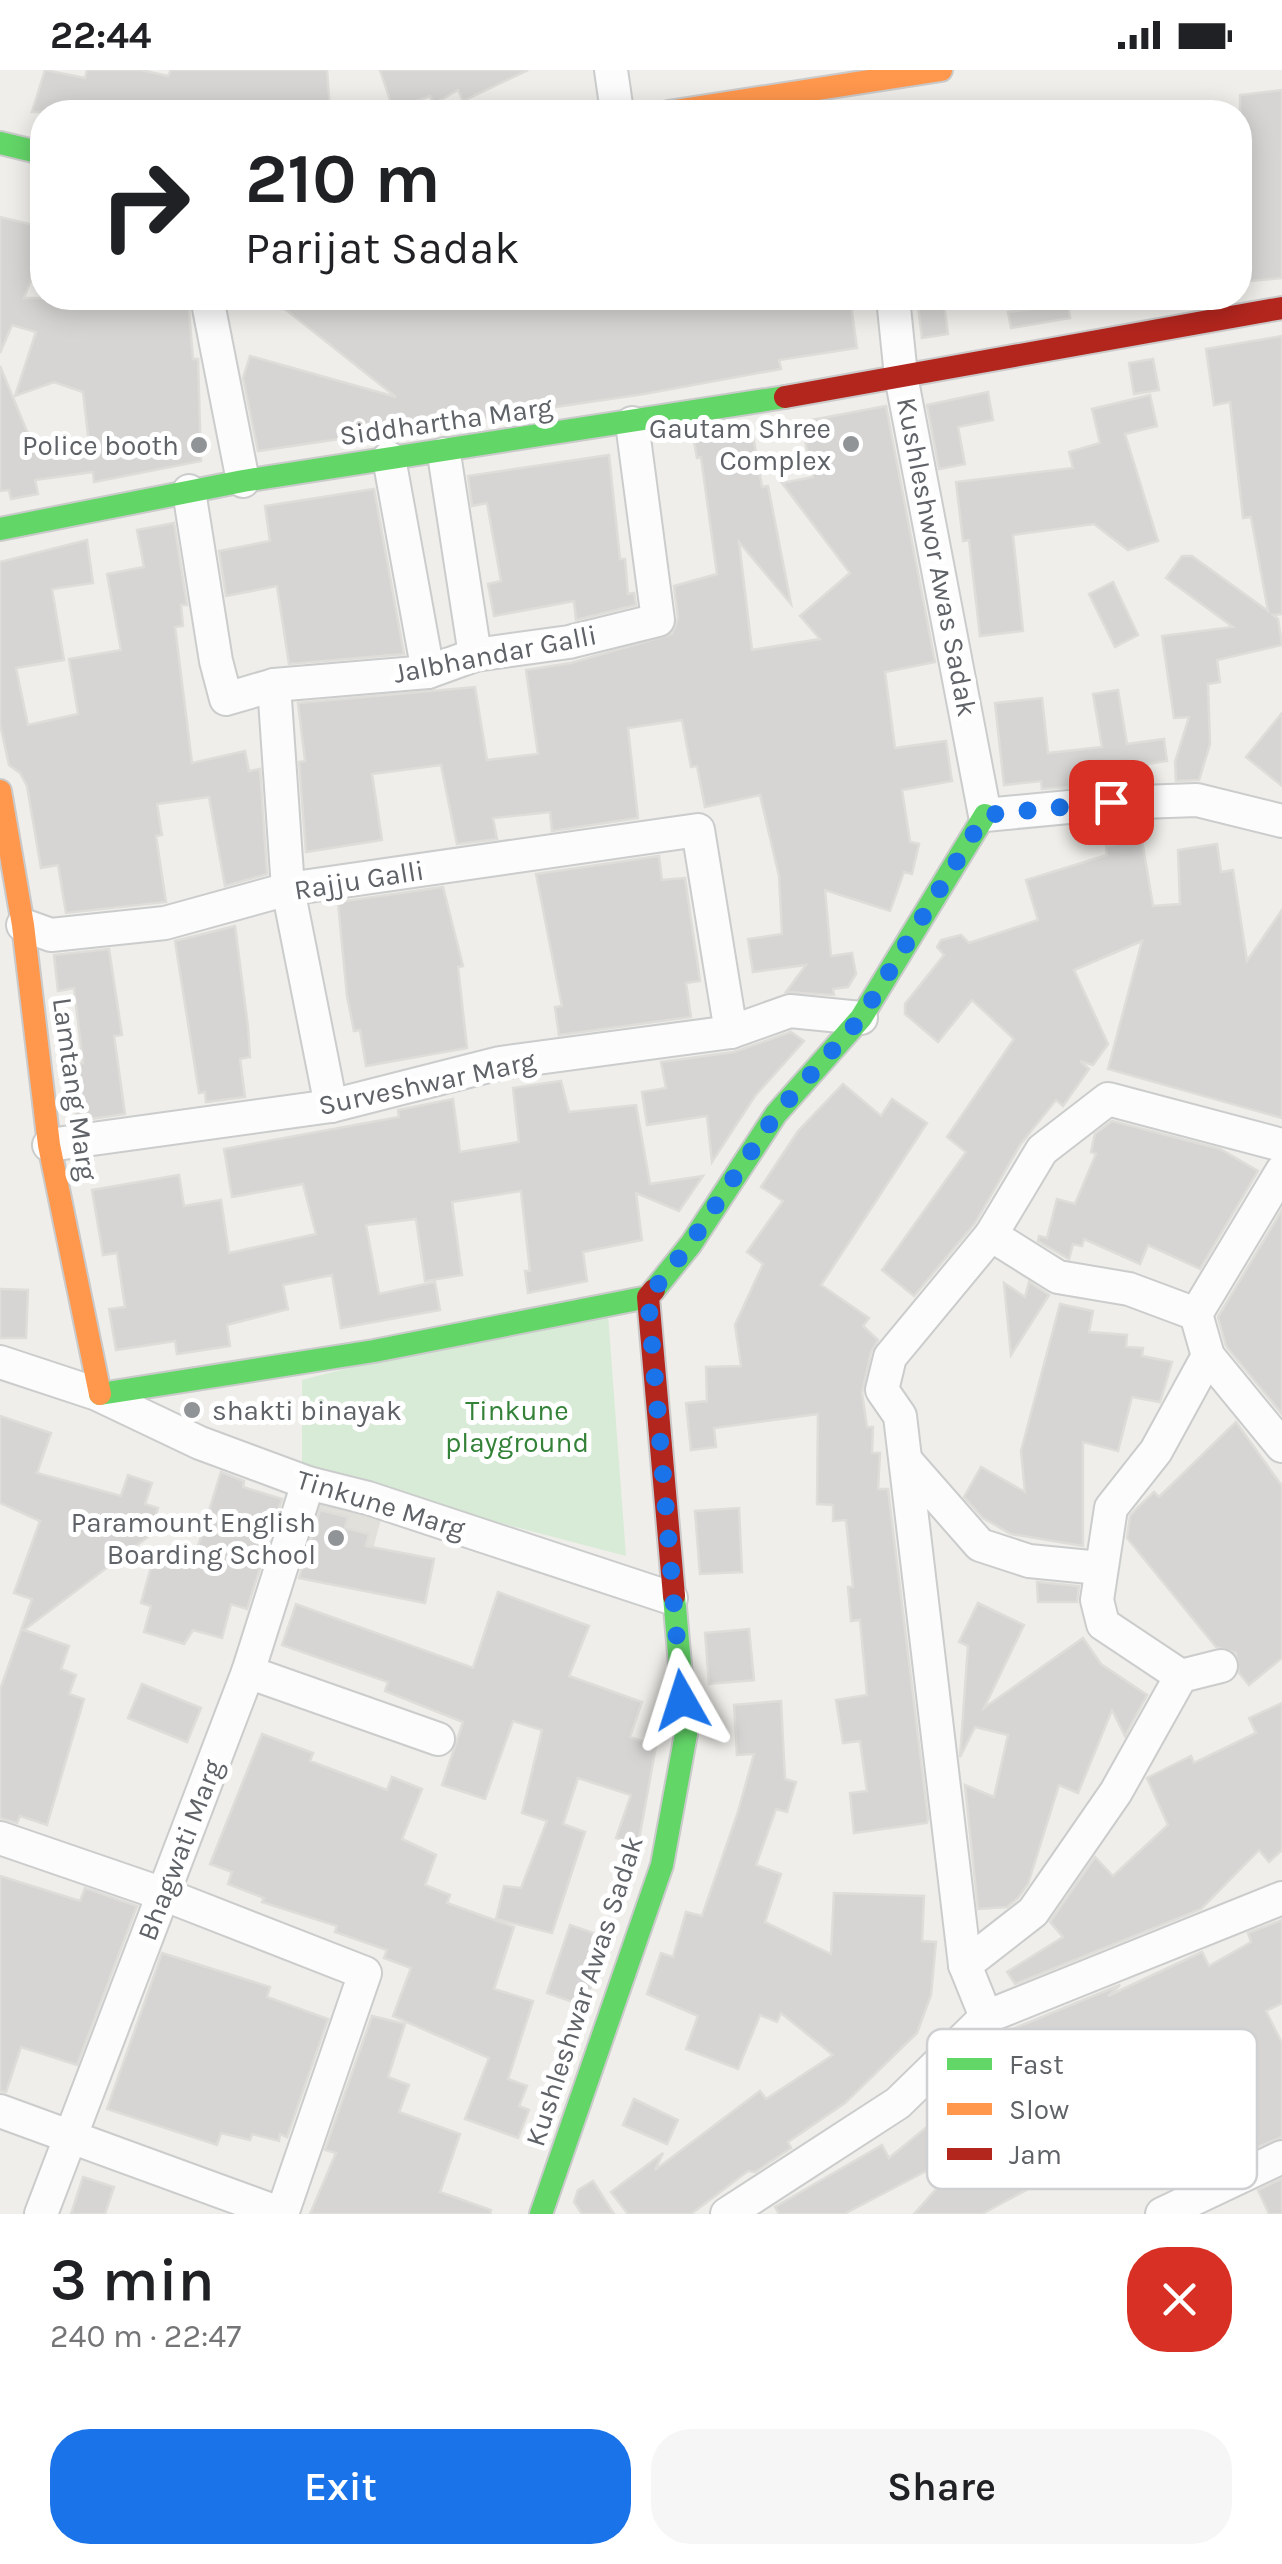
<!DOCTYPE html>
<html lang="en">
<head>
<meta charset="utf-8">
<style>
	:root { --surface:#fff; --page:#f6f6f6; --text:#202124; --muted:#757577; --accent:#1a73e8 }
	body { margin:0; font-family:Karla,sans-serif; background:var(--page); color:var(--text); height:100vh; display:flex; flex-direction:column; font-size:38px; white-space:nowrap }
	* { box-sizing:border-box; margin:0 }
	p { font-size:32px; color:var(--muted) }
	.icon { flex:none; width:55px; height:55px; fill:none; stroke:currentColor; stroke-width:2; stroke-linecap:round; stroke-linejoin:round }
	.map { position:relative; height:2144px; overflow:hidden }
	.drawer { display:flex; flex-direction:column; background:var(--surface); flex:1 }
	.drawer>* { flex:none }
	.banner { position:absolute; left:30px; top:30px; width:1222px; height:210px; border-radius:40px; box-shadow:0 5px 25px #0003; background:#fff; color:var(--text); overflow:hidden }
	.pin { position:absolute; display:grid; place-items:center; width:85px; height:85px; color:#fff; margin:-42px; border-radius:20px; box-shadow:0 5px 15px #0006 }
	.me { position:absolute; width:110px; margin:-55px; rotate:354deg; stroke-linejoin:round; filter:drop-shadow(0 0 8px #0008) }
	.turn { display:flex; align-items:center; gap:35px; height:210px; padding:0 50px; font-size:45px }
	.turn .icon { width:130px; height:130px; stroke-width:2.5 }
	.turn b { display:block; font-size:70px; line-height:85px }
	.round { display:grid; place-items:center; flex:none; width:105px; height:105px; border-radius:40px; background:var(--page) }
	.overview { display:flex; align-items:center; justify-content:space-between; height:170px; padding:0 50px }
	h1 { font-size:60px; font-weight:600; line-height:75px }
	.primary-button { display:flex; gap:20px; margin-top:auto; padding:20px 50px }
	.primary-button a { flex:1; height:115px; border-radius:40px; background:var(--accent); color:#fff; font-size:40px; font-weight:600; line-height:115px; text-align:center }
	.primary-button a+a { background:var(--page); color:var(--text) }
	.status { display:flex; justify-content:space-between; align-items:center; height:70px; padding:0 50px; background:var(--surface); direction:ltr }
	.status svg { height:28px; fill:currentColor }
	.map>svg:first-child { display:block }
</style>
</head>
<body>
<div class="status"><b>22:44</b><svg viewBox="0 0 49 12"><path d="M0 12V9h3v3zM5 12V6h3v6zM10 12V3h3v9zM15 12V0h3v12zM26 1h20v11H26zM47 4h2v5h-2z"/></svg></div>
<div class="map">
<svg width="1282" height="2144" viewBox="0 0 1282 2144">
	<rect width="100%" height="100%" fill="#efeeea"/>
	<!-- education -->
	<polygon fill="#e2e0da" points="311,1421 383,1442 363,1515 286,1494"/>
	<!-- green -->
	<polygon fill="#d8ebd6" points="607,1231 626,1486 302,1401 302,1310"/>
	<!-- building -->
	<g fill="#d6d5d3" stroke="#deddd9" stroke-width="2.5">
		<polygon points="45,0 85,8 87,0 141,0 168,6 171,0 327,0 330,42 32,42"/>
		<polygon points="380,0 528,0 463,31 458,20 434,34 430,26 393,39"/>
		<polygon points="1282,20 1282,208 1240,212 1240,25"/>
		<polygon points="0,147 42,157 42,182 24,228 188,228 193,289 198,289 201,391 94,412 93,402 35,410 38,424 11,429 9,420 0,421 0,296 35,381 89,373 83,322 54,312 15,326 36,262 12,255 0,283"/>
		<polygon points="271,228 850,228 857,278 779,290 781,299 644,324 258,381 243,308 250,286 396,327"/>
		<polygon points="917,228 943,228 948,264 922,268"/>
		<polygon points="1068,234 1070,248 1011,258 1008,242"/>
		<polygon points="1282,266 1282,544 1273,545 1278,549 1282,575 1217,590 1220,612 1208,614 1210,674 1199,710 1176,711 1175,692 1189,647 1174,648 1162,566 1233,557 1166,508 1182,486 1192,486 1268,541 1251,447 1243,448 1230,332 1214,335 1206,279"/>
		<polygon points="1153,289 1159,320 1134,324 1129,293"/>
		<polygon points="988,322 993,350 958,357 965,394 939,399 927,335"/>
		<polygon points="1150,325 1157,356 1125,364 1158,471 1128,480 1094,454 1013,465 1023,561 980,566 969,470 963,471 956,412 1073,398 1069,382 1100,373 1092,339"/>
		<polygon points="886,336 935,592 885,602 895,678 946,671 952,711 902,720 910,772 919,774 912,804 904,802 890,841 825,820 831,886 852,883 856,904 848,917 833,919 834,925 786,922 806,895 753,902 748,869 782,864 779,806 760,725 705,737 697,696 691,697 682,650 628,658 638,748 552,761 550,742 493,748 497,769 457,774 441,695 372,704 382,770 306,782 299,692 305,691 298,633 475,617 487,690 538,684 526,600 571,593 672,564 678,548 674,516 717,504 701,387 697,388 694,371 752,360 762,417 768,416 791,534 739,472 752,580 820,569 800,546 850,503 782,413 813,407 801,352"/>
		<polygon points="609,385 620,489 625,489 628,524 634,523 636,535 576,550 574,531 494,546 488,514 501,511 487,433 472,436 468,406"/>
		<polygon points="374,419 404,584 289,594 277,516 226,526 219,481 270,471 265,436"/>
		<polygon points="174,453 187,535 181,535 183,556 175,557 192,693 245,681 249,701 260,699 267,804 225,816 209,727 157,734 162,765 156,766 166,832 66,843 58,795 41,798 27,716 20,703 9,695 0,654 0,492 87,470 93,513 52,519 64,590 16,598 28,655 78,644 69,589 121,580 107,504 144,497 137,460"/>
		<polygon points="1113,512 1138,565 1115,577 1089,524"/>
		<polygon points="1118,620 1127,674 1164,669 1167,691 1069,706 1070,717 1042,719 1041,711 1004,715 995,633 1042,628 1048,683 1102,677 1093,624"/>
		<polygon points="1282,643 1282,716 1246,687"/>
		<polygon points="1142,770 1153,836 1180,834 1178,780 1217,774 1221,802 1233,800 1247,891 1282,840 1282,1048 1108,999 1142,871 1074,900 1108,974 1093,995 1080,991 1089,999 1063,1036 1056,1030 1020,1075 975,1153 914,1226 882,1200 966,1082 947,1067 1014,969 972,930 938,972 905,944 905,934 944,885 937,877 941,870 961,865 969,873 1038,850 1026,810 1107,785 1106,776"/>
		<polygon points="659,786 662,810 685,808 700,911 686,913 691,947 559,965 555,937 562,936 536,804"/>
		<polygon points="443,817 463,896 458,897 467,978 366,996 360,960 354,961 347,926 338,832"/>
		<polygon points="235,856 248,957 250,987 240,989 245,1027 206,1032 205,1022 199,1023 175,871"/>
		<polygon points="109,879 122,965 114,966 125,1044 77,1051 69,996 83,993 74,918 58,921 54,885"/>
		<polygon points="791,962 804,971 755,1026 712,1092 707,1046 647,1055 642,1022 666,1018 661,992 734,982"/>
		<polygon points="561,1011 569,1042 636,1035 650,1114 703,1106 679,1141 636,1123 642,1170 583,1182 587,1211 528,1223 525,1201 530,1201 521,1121 452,1132 462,1205 425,1211 416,1149 366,1155 379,1224 435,1212 440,1240 341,1258 332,1205 283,1215 288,1239 227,1255 230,1276 177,1284 175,1271 116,1280 109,1239 125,1237 117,1183 103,1185 92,1120 179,1105 184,1136 221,1130 229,1183 316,1164 303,1114 232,1127 224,1079 399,1047 398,1040 453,1029 460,1082 519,1072 513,1018"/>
		<polygon points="843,1014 881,1046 892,1029 927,1053 821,1215 869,1248 863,1256 878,1270 871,1282 862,1323 867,1357 873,1357 872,1383 880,1383 878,1419 888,1419 928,1749 927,1753 854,1763 850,1723 867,1721 860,1671 843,1673 836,1630 867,1625 860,1550 851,1551 848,1517 853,1517 846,1450 833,1451 833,1435 817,1434 818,1344 714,1358 716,1377 691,1380 686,1333 707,1331 706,1297 741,1296 735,1255 763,1194 747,1182 783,1131 761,1117 798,1061"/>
		<polygon points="1112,1051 1220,1079 1258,1101 1200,1199 1148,1175 1140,1194 1084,1169 1082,1176 1073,1174 1069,1189 1038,1171 1039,1166 1047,1168 1057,1129 1075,1134 1096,1084 1091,1082 1095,1064"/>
		<polygon points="1282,1140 1282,1344 1226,1276 1218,1247"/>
		<polygon points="1029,1212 1049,1225 1011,1285 1004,1213 1025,1227"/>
		<polygon points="0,1219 28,1220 26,1268 0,1268"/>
		<polygon points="1060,1234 1093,1241 1089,1262 1127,1265 1126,1277 1143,1278 1142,1286 1172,1292 1160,1332 1132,1327 1118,1381 1083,1372 1083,1476 1011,1464 983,1448 964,1427 981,1397 1025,1422 1021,1381"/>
		<polygon points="0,1346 51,1363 37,1403 121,1426 128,1405 152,1413 145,1434 158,1438 149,1466 24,1560 69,1576 61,1599 76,1605 69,1624 84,1629 47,1755 20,1746 17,1753 0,1748 0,1620 32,1529 14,1523 40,1451 0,1433"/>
		<polygon points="1236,1352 1282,1416 1282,1588 1249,1615 1239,1603 1236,1583 1216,1577 1127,1468 1130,1446 1138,1437 1154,1422 1159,1427"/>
		<polygon points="221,1402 244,1411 243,1417 282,1429 247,1539 231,1534 222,1568 193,1560 184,1574 144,1562 151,1536 141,1533 157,1476 195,1486"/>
		<polygon points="739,1438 742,1502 700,1504 695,1441"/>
		<polygon points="320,1440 348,1447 345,1458 369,1464 366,1476 434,1489 425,1533 299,1508"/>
		<polygon points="1037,1512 1079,1516 1077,1532 1038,1532"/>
		<polygon points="498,1522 589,1556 569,1606 642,1632 630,1667 656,1676 638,1775 616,1768 631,1725 578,1708 563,1754 585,1762 552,1863 496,1849 504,1816 521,1818 547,1751 522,1743 542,1660 513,1651 485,1729 442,1715 463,1652 385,1621 388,1612 282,1575 296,1534 473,1598"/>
		<polygon points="978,1533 1024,1555 984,1638 1083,1568 1101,1594 1147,1625 1125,1666 1112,1640 1078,1723 1059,1715 1028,1814 1018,1828 1007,1837 978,1839 965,1715 994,1727 1008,1665 975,1657 960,1687 968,1576 959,1572"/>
		<polygon points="749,1559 754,1610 709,1614 705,1563"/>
		<polygon points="142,1614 201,1638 187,1672 128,1648"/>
		<polygon points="781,1631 785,1709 796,1712 787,1742 776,1739 756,1795 781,1804 765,1852 831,1884 834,1823 924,1826 922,1871 936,1872 931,1925 917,1963 845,2033 788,2072 791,2078 755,2102 748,2101 691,2144 628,2144 611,2122 663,2083 655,2100 760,2021 766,2029 833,1985 781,1943 777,1952 760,1945 738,1999 686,1979 698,1946 647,1924 661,1883 673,1887 686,1842 702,1846 738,1742 754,1684 737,1685 734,1635"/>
		<polygon points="1282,1633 1282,1780 1269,1792 1259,1780 1201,1839 1015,1914 1007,1902 1063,1867 1050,1852 1095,1787 1113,1806 1168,1755 1147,1708 1191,1686 1194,1693 1256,1663 1249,1648"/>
		<polygon points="262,1664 313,1683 310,1691 387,1720 392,1707 422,1719 402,1769 436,1785 425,1815 450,1825 447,1833 514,1857 494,1919 533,1931 508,2009 527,2016 519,2036 529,2040 518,2068 465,2049 489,1988 393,1946 411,1898 384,1888 387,1880 335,1862 337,1856 262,1832 264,1828 228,1814 232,1802 210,1794"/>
		<polygon points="0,1806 80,1831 85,1818 137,1836 77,1995 21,1977 6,2022 0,2021"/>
		<polygon points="1282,1850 1282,1933 1266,1941 1282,1973 1282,2067 1241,2084 1239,2080 1160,2118 1132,2060 1156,2048 1121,1966 1065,1993 1093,2052 1061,2067 1031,2014 989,2043 1018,2087 1047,2070 1063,2100 982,2144 914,2144 974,2076 844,2144 779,2144 775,2137 882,2075 889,2088 950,2038 939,2021 968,1993 1005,1967 1003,1963 1120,1915 1108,1926 1202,1882 1209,1896 1251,1872 1248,1863"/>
		<polygon points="570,1855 608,1868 584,1936 547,1923"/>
		<polygon points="162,1883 270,1917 267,1927 328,1949 287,2067 280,2064 279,2071 252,2064 250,2070 221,2063 217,2075 107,2039"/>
		<polygon points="372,1946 405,1954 388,2007 409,2015 399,2042 460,2064 440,2122 491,2140 490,2144 310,2144 336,2083 325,2080"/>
		<polygon points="634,2029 678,2050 667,2074 623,2055"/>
		<polygon points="83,2107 114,2117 105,2144 71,2144"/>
		<polygon points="1282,2109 1282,2144 1269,2144 1258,2120"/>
		<polygon points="593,2111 614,2144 582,2144 574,2132 578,2120"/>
	</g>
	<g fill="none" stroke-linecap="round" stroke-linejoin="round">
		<defs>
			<g id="street">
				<polyline points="611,0 617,42"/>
				<polyline points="207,228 243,411"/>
				<polyline points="893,228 901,306 985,745 1111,733 1197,730 1282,751"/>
				<polyline points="444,384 475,585"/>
				<polyline points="389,388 428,602"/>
				<polyline points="189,421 216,591 226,629 274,615 428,602 475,585 569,572 658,550 632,353"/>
				<polyline points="274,615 288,819 331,1036"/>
				<polyline points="23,855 51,865 165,853 288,819 698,760 731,962"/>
				<polyline points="49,1075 331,1036 500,993 731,962 790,941 861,948"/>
				<polyline points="1282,1075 1108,1029 1042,1080 991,1165 1058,1207 1129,1219 1196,1244 1208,1286 1282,1376"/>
				<polyline points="1196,1244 1282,1101"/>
				<polyline points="0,1292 97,1324 200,1373 308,1413 368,1428 671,1528"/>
				<polyline points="908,1393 980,1475 1029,1491 1100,1498"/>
				<polyline points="248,1602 438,1669"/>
				<polyline points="1181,1606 1221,1596"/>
				<polyline points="0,1768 163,1824 365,1903 282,2144"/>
				<polyline points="965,1895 1033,1842 1116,1722 1181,1606 1103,1554 1097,1530 1111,1438 1156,1381 1208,1286"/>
				<polyline points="986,1947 965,1895 900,1346 882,1320 890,1287 991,1165"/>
				<polyline points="0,2041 282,2144"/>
				<polyline points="41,2144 248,1602 308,1413"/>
				<polyline points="727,2144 898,2033 986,1947 1282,1828"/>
				<polyline points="1162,2144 1282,2087"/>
			</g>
			<g id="fast">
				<polyline points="0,73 42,83"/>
				<polyline points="0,459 243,411 785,327"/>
				<polyline points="654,1220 691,1174 776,1044 861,948 985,745"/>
				<polyline points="100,1324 374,1281 648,1227"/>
				<polyline points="541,2144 662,1795 686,1664 674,1526"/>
			</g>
			<g id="slow">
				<polyline points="668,42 941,0"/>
				<polyline points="0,721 23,855 49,1075 100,1324"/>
			</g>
			<g id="jam">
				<polyline points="785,327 1282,238"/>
				<polyline points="654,1220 648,1227 674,1526"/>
			</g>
		</defs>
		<!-- street casing -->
		<use href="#street" stroke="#cbcccc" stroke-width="36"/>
		<!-- fast casing -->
		<use href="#fast" stroke="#cacacb" stroke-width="26"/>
		<!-- slow casing -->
		<use href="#slow" stroke="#cacacb" stroke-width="26"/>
		<!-- jam casing -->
		<use href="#jam" stroke="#cacacb" stroke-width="26"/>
		<!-- street -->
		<use href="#street" stroke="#fdfcfc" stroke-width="32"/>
		<!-- fast -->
		<use href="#fast" stroke="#63d668" stroke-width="22"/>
		<!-- slow -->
		<use href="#slow" stroke="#ff974d" stroke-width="22"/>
		<!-- jam -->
		<use href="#jam" stroke="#b3261e" stroke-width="22"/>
	</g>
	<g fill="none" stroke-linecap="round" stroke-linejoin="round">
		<!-- route -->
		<polyline stroke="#1a73e8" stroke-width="18" stroke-dasharray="0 32.4" points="682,1630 648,1227 690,1174 776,1044 861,948 985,745 1111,732"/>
	</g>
	<!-- markers -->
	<g fill="#919496" stroke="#fff" stroke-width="4">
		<circle cx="851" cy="374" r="10"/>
		<circle cx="199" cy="375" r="10"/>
		<circle cx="192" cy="1340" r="10"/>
		<circle cx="336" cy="1468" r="10"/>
	</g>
	<g text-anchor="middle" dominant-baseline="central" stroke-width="10" stroke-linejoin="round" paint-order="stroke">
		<!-- street labels -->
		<g font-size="28" fill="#5f6368" stroke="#fff">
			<text transform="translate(446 351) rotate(-8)">Siddhartha Marg</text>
			<text transform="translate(937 487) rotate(79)">Kushleshwor Awas Sadak</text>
			<text transform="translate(495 584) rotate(-11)">Jalbhandar Galli</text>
			<text transform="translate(359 810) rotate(-9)">Rajju Galli</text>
			<text transform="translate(427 1013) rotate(-12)">Surveshwar Marg</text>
			<text transform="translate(75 1019) rotate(82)">Lamtang Marg</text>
			<text transform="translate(381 1434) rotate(17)">Tinkune Marg</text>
			<text transform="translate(180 1780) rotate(-69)">Bhagwati Marg</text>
			<text transform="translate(584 1921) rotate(-72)">Kushleshwar Awas Sadak</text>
		</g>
		<!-- poi labels -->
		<g font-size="28" fill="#5f6368" stroke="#fff" text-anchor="end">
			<text x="831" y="358">Gautam Shree<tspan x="831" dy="32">Complex</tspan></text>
			<text x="179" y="375">Police booth</text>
			<text x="212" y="1340" text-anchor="start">shakti binayak</text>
			<text x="316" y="1452">Paramount English<tspan x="316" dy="32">Boarding School</tspan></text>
		</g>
		<!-- park labels -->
		<g font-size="28" fill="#348238" stroke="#fff">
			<text x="517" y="1340">Tinkune<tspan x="517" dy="32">playground</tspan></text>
		</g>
	</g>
	<!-- legend -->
	<rect x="927" y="1959" width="330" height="160" rx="15" fill="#fff" stroke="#cfd0d2" stroke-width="2.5"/>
	<rect x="947" y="1988" width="45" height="12" fill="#63d668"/>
	<rect x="947" y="2033" width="45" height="12" fill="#ff974d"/>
	<rect x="947" y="2078" width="45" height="12" fill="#b3261e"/>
	<g font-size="28" fill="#5f6368">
		<text x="1009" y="2004">Fast</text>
		<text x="1009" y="2049">Slow</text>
		<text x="1009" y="2094">Jam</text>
	</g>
</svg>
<div class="pin" style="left:1111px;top:732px;background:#d93025"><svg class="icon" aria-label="arrive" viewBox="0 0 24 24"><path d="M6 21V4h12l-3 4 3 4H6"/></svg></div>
<svg class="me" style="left:682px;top:1630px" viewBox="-20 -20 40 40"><path d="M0-17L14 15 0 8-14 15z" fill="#1a73e8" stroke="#fff" stroke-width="4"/></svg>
<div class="banner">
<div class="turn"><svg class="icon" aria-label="right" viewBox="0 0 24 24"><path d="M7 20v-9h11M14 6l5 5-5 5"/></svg><div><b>210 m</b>Parijat Sadak</div></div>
</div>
</div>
<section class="drawer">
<div class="overview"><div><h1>3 min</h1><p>240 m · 22:47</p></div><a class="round" style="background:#d93025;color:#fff"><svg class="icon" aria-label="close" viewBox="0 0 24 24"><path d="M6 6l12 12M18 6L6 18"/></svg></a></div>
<div class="primary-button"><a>Exit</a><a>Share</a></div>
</section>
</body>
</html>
